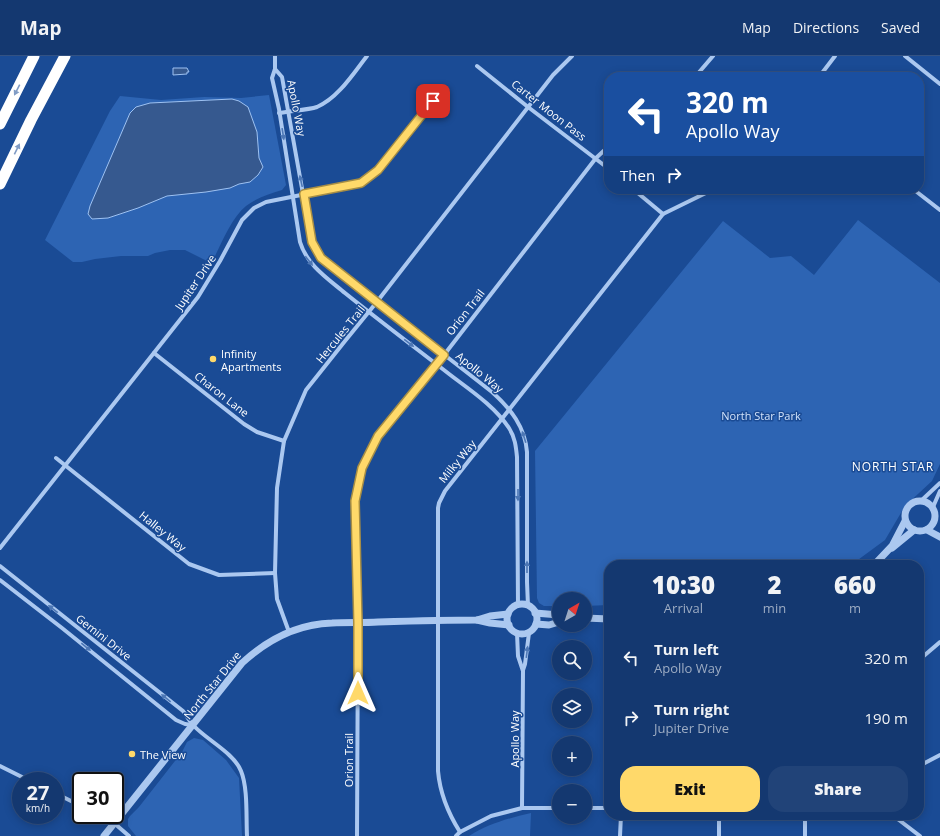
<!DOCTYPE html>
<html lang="en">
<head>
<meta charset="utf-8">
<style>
	:root { --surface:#143870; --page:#214378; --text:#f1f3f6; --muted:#9dacc3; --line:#335283; --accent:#ffd96a }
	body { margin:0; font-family:"Open Sans",sans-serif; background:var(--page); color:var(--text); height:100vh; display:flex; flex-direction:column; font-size:15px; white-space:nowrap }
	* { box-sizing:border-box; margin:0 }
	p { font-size:13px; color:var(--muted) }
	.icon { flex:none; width:22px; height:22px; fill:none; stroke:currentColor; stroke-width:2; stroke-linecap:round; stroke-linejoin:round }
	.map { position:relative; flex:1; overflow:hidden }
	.panel { position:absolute; left:604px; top:504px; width:320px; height:260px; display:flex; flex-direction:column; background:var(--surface); border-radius:16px; box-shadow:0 2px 10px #0003,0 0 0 1px var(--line) }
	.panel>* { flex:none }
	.banner { position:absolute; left:604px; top:16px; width:320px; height:122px; border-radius:16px; box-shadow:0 2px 10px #0003,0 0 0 1px var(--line); background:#1a4fa0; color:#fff; overflow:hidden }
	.needle { width:26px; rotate:39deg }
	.controls { position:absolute; left:552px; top:536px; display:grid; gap:8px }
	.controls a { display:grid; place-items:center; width:40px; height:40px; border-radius:50%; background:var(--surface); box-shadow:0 2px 10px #0003,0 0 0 1px var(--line); font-size:20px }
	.speed { position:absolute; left:12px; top:716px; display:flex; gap:8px; font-size:20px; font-weight:700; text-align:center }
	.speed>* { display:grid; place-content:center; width:52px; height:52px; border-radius:50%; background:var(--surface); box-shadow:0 2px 10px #0003,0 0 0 1px var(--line); line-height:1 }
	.speed small { font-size:10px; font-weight:400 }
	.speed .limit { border:2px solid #111; border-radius:6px; background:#fff; color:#111 }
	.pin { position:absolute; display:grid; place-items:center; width:34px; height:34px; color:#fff; margin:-17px; border-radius:8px; box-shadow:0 2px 6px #0006 }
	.me { position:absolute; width:44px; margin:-22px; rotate:0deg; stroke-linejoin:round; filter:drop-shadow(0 0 3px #0008) }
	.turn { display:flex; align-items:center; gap:14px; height:84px; padding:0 16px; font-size:18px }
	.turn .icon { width:52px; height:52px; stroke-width:2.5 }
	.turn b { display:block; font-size:28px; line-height:34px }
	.then { display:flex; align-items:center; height:38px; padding:0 16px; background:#0003; gap:8px; font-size:15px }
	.eta { display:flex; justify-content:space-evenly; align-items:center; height:68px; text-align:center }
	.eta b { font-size:24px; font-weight:800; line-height:28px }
	.action { display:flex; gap:8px; margin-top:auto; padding:8px 16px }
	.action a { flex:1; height:46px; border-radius:16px; background:var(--accent); color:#111; font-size:16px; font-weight:800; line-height:46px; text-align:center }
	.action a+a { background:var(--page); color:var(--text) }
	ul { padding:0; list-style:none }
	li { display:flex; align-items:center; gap:12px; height:60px; padding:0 16px }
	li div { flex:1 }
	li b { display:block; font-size:15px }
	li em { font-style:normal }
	header { display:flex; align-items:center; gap:24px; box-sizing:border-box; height:56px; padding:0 20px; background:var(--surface); border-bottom:1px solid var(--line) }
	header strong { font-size:19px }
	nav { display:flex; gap:22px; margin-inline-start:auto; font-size:14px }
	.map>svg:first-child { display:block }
</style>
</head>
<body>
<header>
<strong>Map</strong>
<nav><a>Map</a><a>Directions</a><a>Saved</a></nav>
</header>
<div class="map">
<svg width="940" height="780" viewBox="0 0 940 780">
	<rect width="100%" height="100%" fill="#1a4b95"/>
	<!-- green -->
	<g fill="#2d64b3">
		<path d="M 269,39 L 286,129 L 282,134 C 269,138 256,142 246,150 C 231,162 221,189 212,206 L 207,205 L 185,194 L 170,194 L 155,197 L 148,200 L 121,200 L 95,203 L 82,206 L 73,206 L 45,184 L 110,55 L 120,40 L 161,44 L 204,41 L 241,42 Z"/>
		<polygon points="858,164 940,227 940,408 932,425 905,450 885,484 851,509 609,509 609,549 585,550 585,543 559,543 559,550 544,550 539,547 537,542 535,395 723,165 770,202 791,200 814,219"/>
		<polygon points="194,682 203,684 226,704 239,722 242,780 136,780 128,770 128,763 130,760 139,751 182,696 187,686"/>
		<path d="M 531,757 L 530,780 L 469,780 C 488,768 509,762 531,757 Z"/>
	</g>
	<!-- water -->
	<g fill="#36598f" stroke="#9ec2f2">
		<polygon points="173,12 187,12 189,16 187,16 187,18 173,19"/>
		<polygon points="232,43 239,45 248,51 257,76 259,102 263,111 258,119 250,126 239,128 230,132 206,136 167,140 138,152 108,162 92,163 88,158 90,150 130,57 136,51 150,47"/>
	</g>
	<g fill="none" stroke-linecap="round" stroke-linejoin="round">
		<!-- minor -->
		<g stroke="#abc8f0" stroke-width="4">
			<path d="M 275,0 L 275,13 L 272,22 L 279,53 L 300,186 C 307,209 327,222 345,237 C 381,266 417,293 453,321 C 473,336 495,351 509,372 C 515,381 516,391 517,401 L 518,549"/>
			<polyline points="905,0 940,28"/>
			<polyline points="477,10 528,51 609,113"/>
			<path d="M 275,13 L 282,21 L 310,177 C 314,193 320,202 333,212 L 492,336 C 511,353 525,371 527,396 L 527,526 L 528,550"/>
			<polyline points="695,21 713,0"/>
			<polyline points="819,21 835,0"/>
			<path d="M 279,57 C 289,55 308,54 317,51 C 338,42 353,18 367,0"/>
			<polyline points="633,133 663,158"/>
			<polyline points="913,133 940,154"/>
			<polyline points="154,297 244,368 257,376 284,385"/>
			<polyline points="56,402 189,508 219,519 275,517"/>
			<polyline points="922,444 940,427"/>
			<polyline points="933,451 940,435"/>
			<polyline points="0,492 198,241 220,205 242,164 254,152 266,146 361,127 378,114 442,33"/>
			<path d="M 0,510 L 183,655 C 187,660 190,666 194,670 C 207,684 234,697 241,715 C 248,732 246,761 247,780"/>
			<polyline points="0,524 62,572 176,664 185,668 192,669"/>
			<polyline points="289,576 277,543 275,517 277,432 284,385 306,334 345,285 376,247 553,19 572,0"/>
			<polyline points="517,577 518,600 523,615 522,752"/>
			<polyline points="919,604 940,586"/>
			<polyline points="523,614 525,608 529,577"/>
			<polyline points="0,710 30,725"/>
			<polyline points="919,710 940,699"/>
			<polyline points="55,737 81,750"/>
			<polyline points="585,752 609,752"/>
			<polyline points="98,759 114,767 129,780"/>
			<polyline points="894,759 899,764 920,780"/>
			<path d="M 460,776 C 448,757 440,738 438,715 L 438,452 L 439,447 L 445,435 L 663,158 L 714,133"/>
			<polyline points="357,780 358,567 355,445 362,412 378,380 444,299 596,102 609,90"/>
			<polyline points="456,780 460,776 491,760 522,752 559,752"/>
			<polyline points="620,780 621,759"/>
			<polyline points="719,780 719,759"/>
			<polyline points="805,780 805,759"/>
		</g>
		<!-- tertiary -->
		<g stroke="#abc8f0" stroke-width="7">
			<circle cx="920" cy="460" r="15"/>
			<polyline points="927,474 940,481"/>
			<polyline points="892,492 914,474"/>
			<polyline points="874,509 892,490 905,465"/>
			<circle cx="522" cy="563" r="15"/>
			<polyline points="535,557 559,559"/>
			<polyline points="585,562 609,563"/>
			<polyline points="477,564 490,567 509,569"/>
			<polyline points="536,568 549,569 559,566"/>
			<path d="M 104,780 L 242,607 C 267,584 298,568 332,567 C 348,566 363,567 378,566 C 411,565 444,564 477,564 L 490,560 L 508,558"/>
		</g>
		<!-- motorway -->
		<g stroke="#fff" stroke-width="11">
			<polyline points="0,68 34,0"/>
			<polyline points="0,128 31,64 65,0"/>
		</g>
	</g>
	<!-- one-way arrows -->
	<defs><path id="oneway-solid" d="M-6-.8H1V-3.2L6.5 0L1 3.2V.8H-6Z"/></defs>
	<g fill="#819cc5">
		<use href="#oneway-solid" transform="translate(17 34) rotate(117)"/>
		<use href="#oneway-solid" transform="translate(17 93) rotate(-64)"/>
	</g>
	<g fill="#4d77b5">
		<use href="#oneway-solid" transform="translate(283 78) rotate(81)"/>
		<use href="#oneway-solid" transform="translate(301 125) rotate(-102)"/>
		<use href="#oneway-solid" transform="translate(309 205) rotate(52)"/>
		<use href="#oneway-solid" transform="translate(409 287) rotate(37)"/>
		<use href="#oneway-solid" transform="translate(524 381) rotate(-108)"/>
		<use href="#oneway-solid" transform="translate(518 439) rotate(90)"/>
		<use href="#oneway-solid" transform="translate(527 511) rotate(-90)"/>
		<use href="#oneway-solid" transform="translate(53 553) rotate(-142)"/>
		<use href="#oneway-solid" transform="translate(86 591) rotate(39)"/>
		<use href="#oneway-solid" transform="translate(527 596) rotate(-83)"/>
		<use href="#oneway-solid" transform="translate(166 642) rotate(-141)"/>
	</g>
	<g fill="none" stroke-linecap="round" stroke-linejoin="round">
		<defs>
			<polyline id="route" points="358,637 358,567 355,445 362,412 378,380 444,299 321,202 312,186 304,138 361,127 378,114 433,45"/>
		</defs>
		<!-- route casing -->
		<use href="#route" stroke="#a68d45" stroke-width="10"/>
		<!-- route -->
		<use href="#route" stroke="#ffd96a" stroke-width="7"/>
	</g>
	<!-- markers -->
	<g fill="#ffd96a" stroke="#1a4b95" stroke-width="1.5">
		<circle cx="213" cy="303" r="4"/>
		<circle cx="132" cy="698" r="4"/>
	</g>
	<g text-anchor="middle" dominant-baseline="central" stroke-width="3" stroke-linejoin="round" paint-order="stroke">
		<!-- street labels -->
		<g font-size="11" fill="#fff" stroke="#1a4b95">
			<text transform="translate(297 52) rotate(79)">Apollo Way</text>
			<text transform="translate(549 54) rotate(38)">Carter Moon Pass</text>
			<text transform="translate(195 226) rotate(-56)">Jupiter Drive</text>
			<text transform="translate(465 256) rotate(-52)">Orion Trail</text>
			<text transform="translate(340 278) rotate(-51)">Hercules Trail</text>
			<text transform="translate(480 316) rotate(39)">Apollo Way</text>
			<text transform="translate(222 338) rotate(38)">Charon Lane</text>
			<text transform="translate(457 405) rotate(-51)">Milky Way</text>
			<text transform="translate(163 475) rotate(39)">Halley Way</text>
			<text transform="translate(104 581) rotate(38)">Gemini Drive</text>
			<text transform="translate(212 629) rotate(-51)">North Star Drive</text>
			<text transform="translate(514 683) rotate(-90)">Apollo Way</text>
			<text transform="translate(348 704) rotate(-90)">Orion Trail</text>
		</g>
		<!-- poi labels -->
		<g font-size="11" fill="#fff" stroke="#1a4b95" text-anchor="start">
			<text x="221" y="297">Infinity<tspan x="221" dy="13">Apartments</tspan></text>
			<text x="140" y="698">The View</text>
		</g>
		<!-- park labels -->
		<g font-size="11" fill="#d2e3fb" stroke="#1a4b95">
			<text x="761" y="359">North Star Park</text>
		</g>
		<!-- neighbourhood labels -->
		<g font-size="12" letter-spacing="1" fill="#fff" stroke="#1a4b95">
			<text x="893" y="410">NORTH STAR</text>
		</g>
	</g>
</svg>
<div class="controls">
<a><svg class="needle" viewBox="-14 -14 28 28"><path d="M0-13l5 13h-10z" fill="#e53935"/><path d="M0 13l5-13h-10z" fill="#9dacc3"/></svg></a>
<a><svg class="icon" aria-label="search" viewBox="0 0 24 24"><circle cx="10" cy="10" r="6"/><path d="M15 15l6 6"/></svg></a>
<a><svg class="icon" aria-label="layers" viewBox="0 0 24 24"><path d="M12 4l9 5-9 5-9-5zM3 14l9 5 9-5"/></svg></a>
<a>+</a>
<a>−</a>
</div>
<div class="speed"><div>27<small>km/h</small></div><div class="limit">30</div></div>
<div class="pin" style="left:433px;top:45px;background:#d93025"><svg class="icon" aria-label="arrive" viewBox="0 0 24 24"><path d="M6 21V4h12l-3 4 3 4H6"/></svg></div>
<svg class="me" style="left:358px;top:637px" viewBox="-20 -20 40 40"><path d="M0-17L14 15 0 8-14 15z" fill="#ffd96a" stroke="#fff" stroke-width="4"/></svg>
<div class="banner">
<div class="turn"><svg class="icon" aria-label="left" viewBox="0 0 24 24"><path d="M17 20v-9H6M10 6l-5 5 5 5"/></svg><div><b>320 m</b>Apollo Way</div></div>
<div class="then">Then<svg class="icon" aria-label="right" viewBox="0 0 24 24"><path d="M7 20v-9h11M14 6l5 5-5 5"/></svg></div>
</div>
<section class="panel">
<div class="eta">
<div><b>10:30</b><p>Arrival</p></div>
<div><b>2</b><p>min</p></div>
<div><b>660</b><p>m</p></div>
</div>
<ul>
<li><svg class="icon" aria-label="left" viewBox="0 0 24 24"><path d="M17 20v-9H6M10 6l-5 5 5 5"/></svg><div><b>Turn left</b><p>Apollo Way</p></div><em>320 m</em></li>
<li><svg class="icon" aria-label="right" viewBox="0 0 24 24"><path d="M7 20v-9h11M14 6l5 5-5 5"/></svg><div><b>Turn right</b><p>Jupiter Drive</p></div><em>190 m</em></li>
</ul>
<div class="action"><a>Exit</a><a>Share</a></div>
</section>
</div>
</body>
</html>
